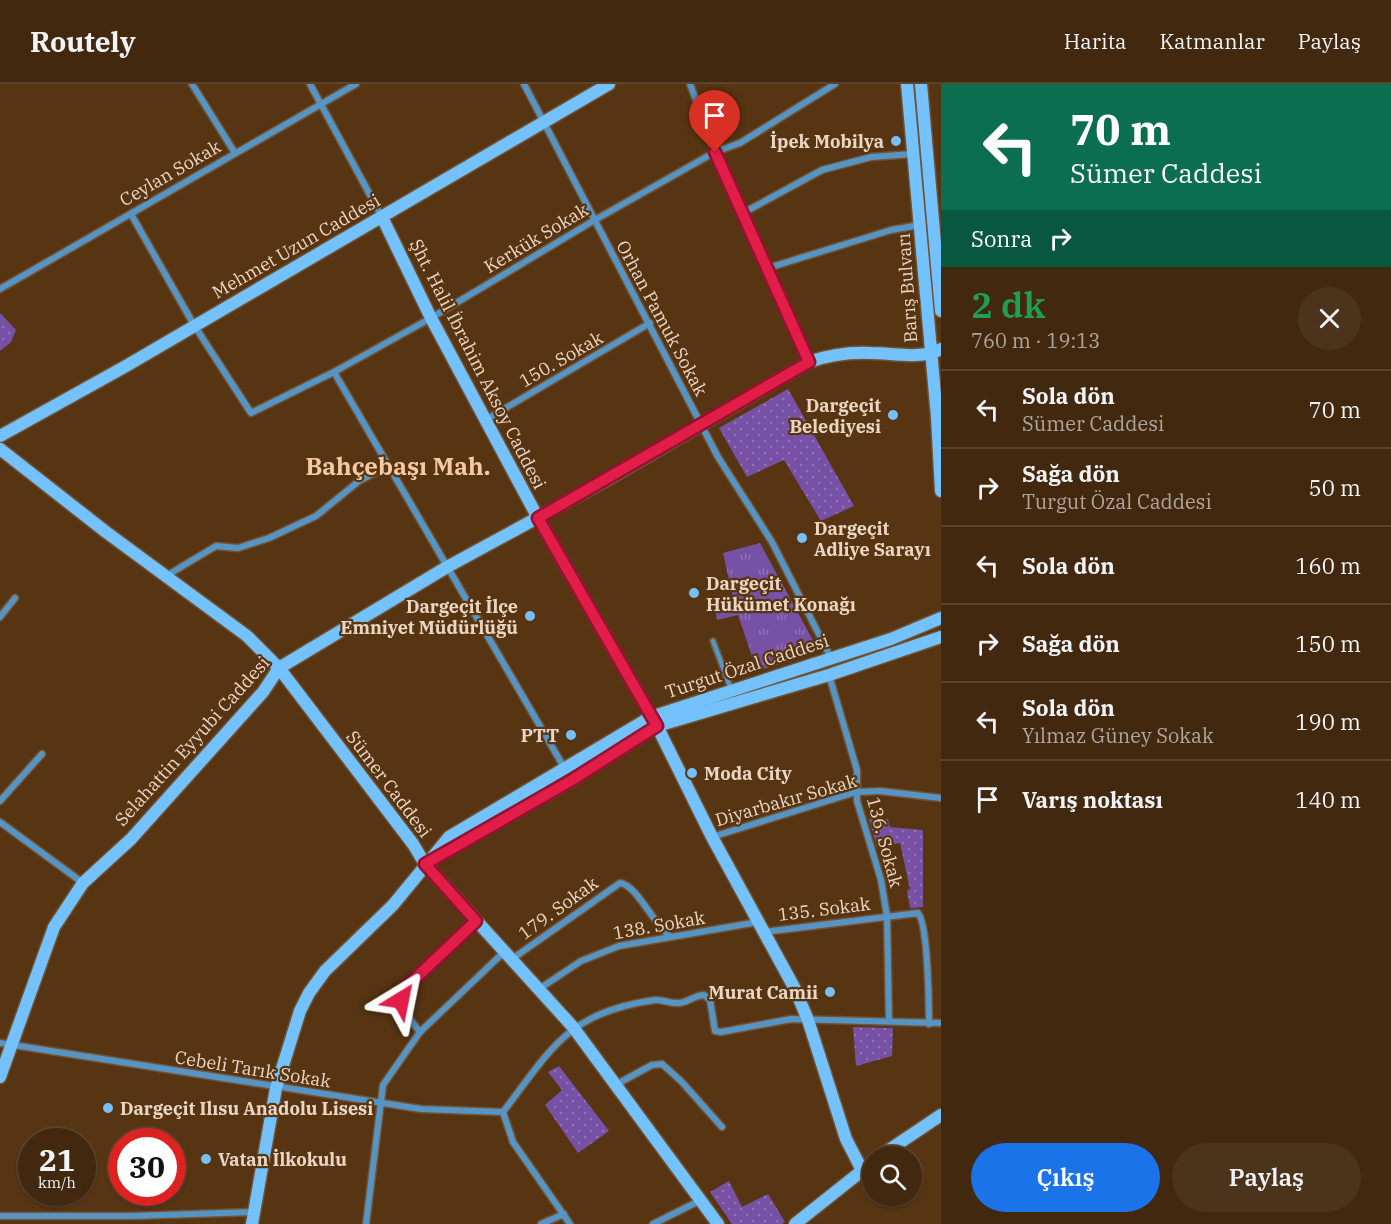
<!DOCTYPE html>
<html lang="tr">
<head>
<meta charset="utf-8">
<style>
	:root { --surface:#41280e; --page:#4c341c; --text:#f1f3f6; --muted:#aea69e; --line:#5a442e; --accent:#1a73e8 }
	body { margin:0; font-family:"IBM Plex Serif",serif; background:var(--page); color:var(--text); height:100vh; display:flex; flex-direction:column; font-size:22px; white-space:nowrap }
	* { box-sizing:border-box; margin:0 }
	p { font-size:20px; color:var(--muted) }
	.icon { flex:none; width:33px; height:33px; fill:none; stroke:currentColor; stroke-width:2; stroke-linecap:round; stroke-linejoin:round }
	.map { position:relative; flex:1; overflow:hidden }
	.drawer { display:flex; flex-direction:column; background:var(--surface); width:450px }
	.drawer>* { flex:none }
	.top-card { background:#0b6e4f; color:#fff; overflow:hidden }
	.fabs { position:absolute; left:862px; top:1062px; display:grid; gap:12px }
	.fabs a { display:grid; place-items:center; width:60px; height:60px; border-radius:50%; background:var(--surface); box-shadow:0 2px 4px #0004,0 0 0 2px var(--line); font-size:30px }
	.speed { position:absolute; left:18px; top:1044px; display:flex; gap:12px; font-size:30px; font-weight:700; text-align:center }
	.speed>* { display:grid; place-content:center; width:78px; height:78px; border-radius:50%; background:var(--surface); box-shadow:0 2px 4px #0004,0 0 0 2px var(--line); line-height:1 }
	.speed small { font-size:15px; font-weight:400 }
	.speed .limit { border:9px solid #d22; background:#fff; color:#111 }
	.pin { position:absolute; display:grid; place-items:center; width:51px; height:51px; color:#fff; margin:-62px -26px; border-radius:50% 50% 50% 0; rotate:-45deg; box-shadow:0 0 6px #0007 }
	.pin .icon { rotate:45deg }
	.me { position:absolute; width:66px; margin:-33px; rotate:35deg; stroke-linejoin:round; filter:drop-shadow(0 0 4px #0008) }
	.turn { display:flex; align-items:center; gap:21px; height:126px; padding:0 30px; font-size:27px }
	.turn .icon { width:78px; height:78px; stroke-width:2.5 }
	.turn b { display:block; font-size:42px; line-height:51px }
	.then { display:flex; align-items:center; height:57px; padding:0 30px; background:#0003; gap:12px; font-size:22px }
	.round { display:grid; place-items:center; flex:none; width:63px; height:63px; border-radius:32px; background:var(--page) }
	.headline { display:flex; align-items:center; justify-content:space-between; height:102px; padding:0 30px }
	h1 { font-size:36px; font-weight:600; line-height:45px; color:#1e9e55 }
	.primary-button { display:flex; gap:12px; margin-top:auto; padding:12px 30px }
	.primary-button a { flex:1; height:69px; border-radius:36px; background:var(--accent); color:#fff; font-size:24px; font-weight:600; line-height:69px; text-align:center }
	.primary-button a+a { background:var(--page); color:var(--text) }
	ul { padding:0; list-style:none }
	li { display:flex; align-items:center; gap:18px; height:78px; padding:0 30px; border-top:2px solid var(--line) }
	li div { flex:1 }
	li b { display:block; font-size:22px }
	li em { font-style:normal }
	header { display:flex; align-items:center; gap:36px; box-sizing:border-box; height:84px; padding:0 30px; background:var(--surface); border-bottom:2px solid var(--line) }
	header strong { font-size:28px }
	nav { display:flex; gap:33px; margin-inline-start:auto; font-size:21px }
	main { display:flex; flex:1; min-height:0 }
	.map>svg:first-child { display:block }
</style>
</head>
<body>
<header>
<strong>Routely</strong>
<nav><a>Harita</a><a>Katmanlar</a><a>Paylaş</a></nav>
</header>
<main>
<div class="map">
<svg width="941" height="1140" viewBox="0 0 941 1140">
	<defs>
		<pattern id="grass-tufts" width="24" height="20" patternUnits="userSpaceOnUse" patternTransform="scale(1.5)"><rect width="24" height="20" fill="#7751a6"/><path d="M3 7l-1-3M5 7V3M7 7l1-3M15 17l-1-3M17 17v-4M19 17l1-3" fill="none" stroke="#9171b4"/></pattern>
		<pattern id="park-dots" width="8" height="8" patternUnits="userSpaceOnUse" patternTransform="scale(1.5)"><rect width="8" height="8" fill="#7751a6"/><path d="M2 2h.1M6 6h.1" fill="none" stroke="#9171b4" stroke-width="1.8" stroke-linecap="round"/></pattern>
	</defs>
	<rect width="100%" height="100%" fill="#573512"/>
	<!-- grass -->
	<polygon fill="url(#grass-tufts)" points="760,459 815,560 805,572 757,587 738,531 717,536 715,525 734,518 723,469"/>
	<!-- park -->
	<g fill="url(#park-dots)">
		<polygon points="0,229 16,246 11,258 0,267"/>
		<polygon points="788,305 854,422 821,437 784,376 747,393 719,344"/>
		<polygon points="869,735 888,735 890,743 923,746 923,823 910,824 907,807 910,805 900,759 877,763"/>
		<polygon points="853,943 893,944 892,972 856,982"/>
		<polygon points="559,982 609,1047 578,1069 545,1021 562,1006 548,988"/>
		<polygon points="729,1097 742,1123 768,1110 785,1138 782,1140 732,1140 710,1108"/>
	</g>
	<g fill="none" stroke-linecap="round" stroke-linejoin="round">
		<defs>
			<polyline id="lane" points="713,557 731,605"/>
			<g id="street">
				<polyline points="192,0 235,69"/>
				<polyline points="310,0 382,133"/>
				<polyline points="524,0 718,373 772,458 831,574"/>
				<polyline points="690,0 715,68 809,278"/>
				<polyline points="743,129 822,86 871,73 913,70"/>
				<polyline points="131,130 194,241 251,329 334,288 431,234 593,137 715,68 740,59 835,0"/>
				<polyline points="768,184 891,146 920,141"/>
				<polyline points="0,205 356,0"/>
				<polyline points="334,288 565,685"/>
				<polyline points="487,335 650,239"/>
				<polyline points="166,492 216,462 238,464 269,454 316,432 359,397 389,381"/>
				<polyline points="0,533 15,514"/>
				<polyline points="829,591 857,686 857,717 881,796 887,832 889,937"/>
				<polyline points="0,717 42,670"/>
				<polyline points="0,738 83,799"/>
				<polyline points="712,753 856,708 880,707 941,714"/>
				<path d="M 764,848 L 918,829 C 928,840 929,922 929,940"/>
				<path d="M 512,875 L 620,799 C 637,801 653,840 670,852"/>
				<polyline points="539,905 581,877 619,862 758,838"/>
				<path d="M 420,948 C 410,936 400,924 402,907 L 476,837"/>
				<polyline points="0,959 421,1025 503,1028"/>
				<polyline points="617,1000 652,981 662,980 681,997 722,1043"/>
				<polyline points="0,1132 133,1132 253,1128"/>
				<polyline points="366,1140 383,1001 420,948 504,868"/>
				<polyline points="541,1140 564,1130"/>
				<path d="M 570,1140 L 513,1058 L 503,1028 C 552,964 568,928 655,916 C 663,915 670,920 678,919 C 687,919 695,911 704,911 L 710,916 L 715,947 L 721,948 L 791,935 L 941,939"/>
				<polyline points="653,1140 699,1117"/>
			</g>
			<g id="secondary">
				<polyline points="907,0 937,333 941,407"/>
				<polyline points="921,0 941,227"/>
				<polyline points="382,133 431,234 538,434 657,642 712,753 795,905 808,936 846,1055 862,1086"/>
				<polyline points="0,352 126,282 609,0"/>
				<polyline points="0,365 106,448 247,552 279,584 413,760 425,780 573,943 718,1140"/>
				<polyline points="433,775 572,696 657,642 829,591 941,553"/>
				<path d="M 0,993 L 54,843 L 83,799 L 131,755 L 263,608 L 279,584 L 447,483 L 605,397 L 809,278 C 829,271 849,268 871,269 C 893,269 921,276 941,265"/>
				<polyline points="880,1072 941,1031"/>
				<polyline points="252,1140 276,1004 300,927 309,909 325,887 393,821 449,753 651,633 891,555 941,534"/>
				<polyline points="795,1140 873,1078"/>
			</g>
		</defs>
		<!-- lane casing -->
		<use href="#lane" stroke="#725232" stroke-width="8"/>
		<!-- street casing -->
		<use href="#street" stroke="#725232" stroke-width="9"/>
		<!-- secondary casing -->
		<use href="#secondary" stroke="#725232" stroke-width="15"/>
		<!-- lane -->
		<use href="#lane" stroke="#5594c3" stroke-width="4.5"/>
		<!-- street -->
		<use href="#street" stroke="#5594c3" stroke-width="6"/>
		<!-- secondary -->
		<use href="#secondary" stroke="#73c2fe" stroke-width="12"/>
	</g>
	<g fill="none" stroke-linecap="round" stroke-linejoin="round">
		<defs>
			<polyline id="route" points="401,916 402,907 476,837 425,780 572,696 657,642 538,434 809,278 715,68"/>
		</defs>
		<!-- route casing -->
		<use href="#route" stroke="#92132f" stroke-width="15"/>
		<!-- route -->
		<use href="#route" stroke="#e11d48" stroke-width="10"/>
	</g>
	<!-- markers -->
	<g fill="#77bff7" stroke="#573512" stroke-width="2">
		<circle cx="896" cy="57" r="6"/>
		<circle cx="893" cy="331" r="6"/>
		<circle cx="802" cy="454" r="6"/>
		<circle cx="694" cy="509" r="6"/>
		<circle cx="530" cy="532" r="6"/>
		<circle cx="571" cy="651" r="6"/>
		<circle cx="692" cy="689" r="6"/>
		<circle cx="830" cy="908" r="6"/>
		<circle cx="108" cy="1024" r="6"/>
		<circle cx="206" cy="1075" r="6"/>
	</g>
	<g text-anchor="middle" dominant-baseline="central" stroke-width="4.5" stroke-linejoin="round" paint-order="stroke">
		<!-- poi labels -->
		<g font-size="18" font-weight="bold" fill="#ebd5c3" stroke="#573512" text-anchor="end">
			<text x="884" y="57">İpek Mobilya</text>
			<text x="881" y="321">Dargeçit<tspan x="881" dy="21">Belediyesi</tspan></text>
			<text x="814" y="444" text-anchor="start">Dargeçit<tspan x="814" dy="21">Adliye Sarayı</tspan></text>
			<text x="706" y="499" text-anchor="start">Dargeçit<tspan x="706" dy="21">Hükümet Konağı</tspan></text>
			<text x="518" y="522">Dargeçit İlçe<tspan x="518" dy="21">Emniyet Müdürlüğü</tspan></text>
			<text x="559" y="651">PTT</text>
			<text x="704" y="689" text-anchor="start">Moda City</text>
			<text x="818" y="908">Murat Camii</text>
			<text x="120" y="1024" text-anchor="start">Dargeçit Ilısu Anadolu Lisesi</text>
			<text x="218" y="1075" text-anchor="start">Vatan İlkokulu</text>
		</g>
		<!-- street labels -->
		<g font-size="18" fill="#ebd5c3" stroke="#573512">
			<text transform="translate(170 89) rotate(-30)">Ceylan Sokak</text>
			<text transform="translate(536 154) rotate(-31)">Kerkük Sokak</text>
			<text transform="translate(296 162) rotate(-30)">Mehmet Uzun Caddesi</text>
			<text transform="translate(907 204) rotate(-94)">Barış Bulvarı</text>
			<text transform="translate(662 234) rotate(62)">Orhan Pamuk Sokak</text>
			<text transform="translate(561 275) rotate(-30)">150. Sokak</text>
			<text transform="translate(478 280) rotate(63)">Şht. Halil İbrahim Aksoy Caddesi</text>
			<text transform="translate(747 582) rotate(-18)">Turgut Özal Caddesi</text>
			<text transform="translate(192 657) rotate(-48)">Selahattin Eyyubi Caddesi</text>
			<text transform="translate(389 700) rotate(53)">Sümer Caddesi</text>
			<text transform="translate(786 716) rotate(-16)">Diyarbakır Sokak</text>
			<text transform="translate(885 758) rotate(75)">136. Sokak</text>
			<text transform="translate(558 824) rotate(-36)">179. Sokak</text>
			<text transform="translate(824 825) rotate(-7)">135. Sokak</text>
			<text transform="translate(659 841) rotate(-10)">138. Sokak</text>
			<text transform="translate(253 985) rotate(9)">Cebeli Tarık Sokak</text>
		</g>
		<!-- district labels -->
		<g font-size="24" font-weight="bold" fill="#f4caa5" stroke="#573512">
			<text x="398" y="382">Bahçebaşı Mah.</text>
		</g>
	</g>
</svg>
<div class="fabs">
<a><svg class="icon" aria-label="search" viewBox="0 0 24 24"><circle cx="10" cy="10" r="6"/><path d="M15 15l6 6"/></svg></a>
</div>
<div class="speed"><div>21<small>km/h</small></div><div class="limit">30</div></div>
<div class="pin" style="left:715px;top:68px;background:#d93025"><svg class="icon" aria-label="arrive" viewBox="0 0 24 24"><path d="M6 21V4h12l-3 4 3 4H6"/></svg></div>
<svg class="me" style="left:401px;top:916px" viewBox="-20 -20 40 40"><path d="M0-17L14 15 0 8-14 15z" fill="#e11d48" stroke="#fff" stroke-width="4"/></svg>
</div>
<section class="drawer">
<div class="top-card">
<div class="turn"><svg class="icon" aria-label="left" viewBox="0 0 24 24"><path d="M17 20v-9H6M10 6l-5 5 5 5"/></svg><div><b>70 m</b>Sümer Caddesi</div></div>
<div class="then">Sonra<svg class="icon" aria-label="right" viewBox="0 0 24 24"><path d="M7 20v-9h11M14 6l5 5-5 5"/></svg></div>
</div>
<div class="headline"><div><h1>2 dk</h1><p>760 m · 19:13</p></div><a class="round"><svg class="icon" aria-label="close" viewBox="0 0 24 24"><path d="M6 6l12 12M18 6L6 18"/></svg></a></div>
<ul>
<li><svg class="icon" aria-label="left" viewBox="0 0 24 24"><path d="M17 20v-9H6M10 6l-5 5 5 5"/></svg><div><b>Sola dön</b><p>Sümer Caddesi</p></div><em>70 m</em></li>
<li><svg class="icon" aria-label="right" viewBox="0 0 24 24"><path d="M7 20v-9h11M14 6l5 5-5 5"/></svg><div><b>Sağa dön</b><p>Turgut Özal Caddesi</p></div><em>50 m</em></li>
<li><svg class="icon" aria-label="left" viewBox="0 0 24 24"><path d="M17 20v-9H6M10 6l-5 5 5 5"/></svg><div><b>Sola dön</b></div><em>160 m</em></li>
<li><svg class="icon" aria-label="right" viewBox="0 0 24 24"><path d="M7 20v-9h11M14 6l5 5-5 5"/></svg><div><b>Sağa dön</b></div><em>150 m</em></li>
<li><svg class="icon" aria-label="left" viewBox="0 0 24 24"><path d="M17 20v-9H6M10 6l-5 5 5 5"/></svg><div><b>Sola dön</b><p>Yılmaz Güney Sokak</p></div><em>190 m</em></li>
<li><svg class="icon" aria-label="arrive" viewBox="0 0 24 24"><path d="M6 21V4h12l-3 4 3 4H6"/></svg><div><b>Varış noktası</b></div><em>140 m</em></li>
</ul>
<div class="primary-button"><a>Çıkış</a><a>Paylaş</a></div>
</section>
</main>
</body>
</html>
